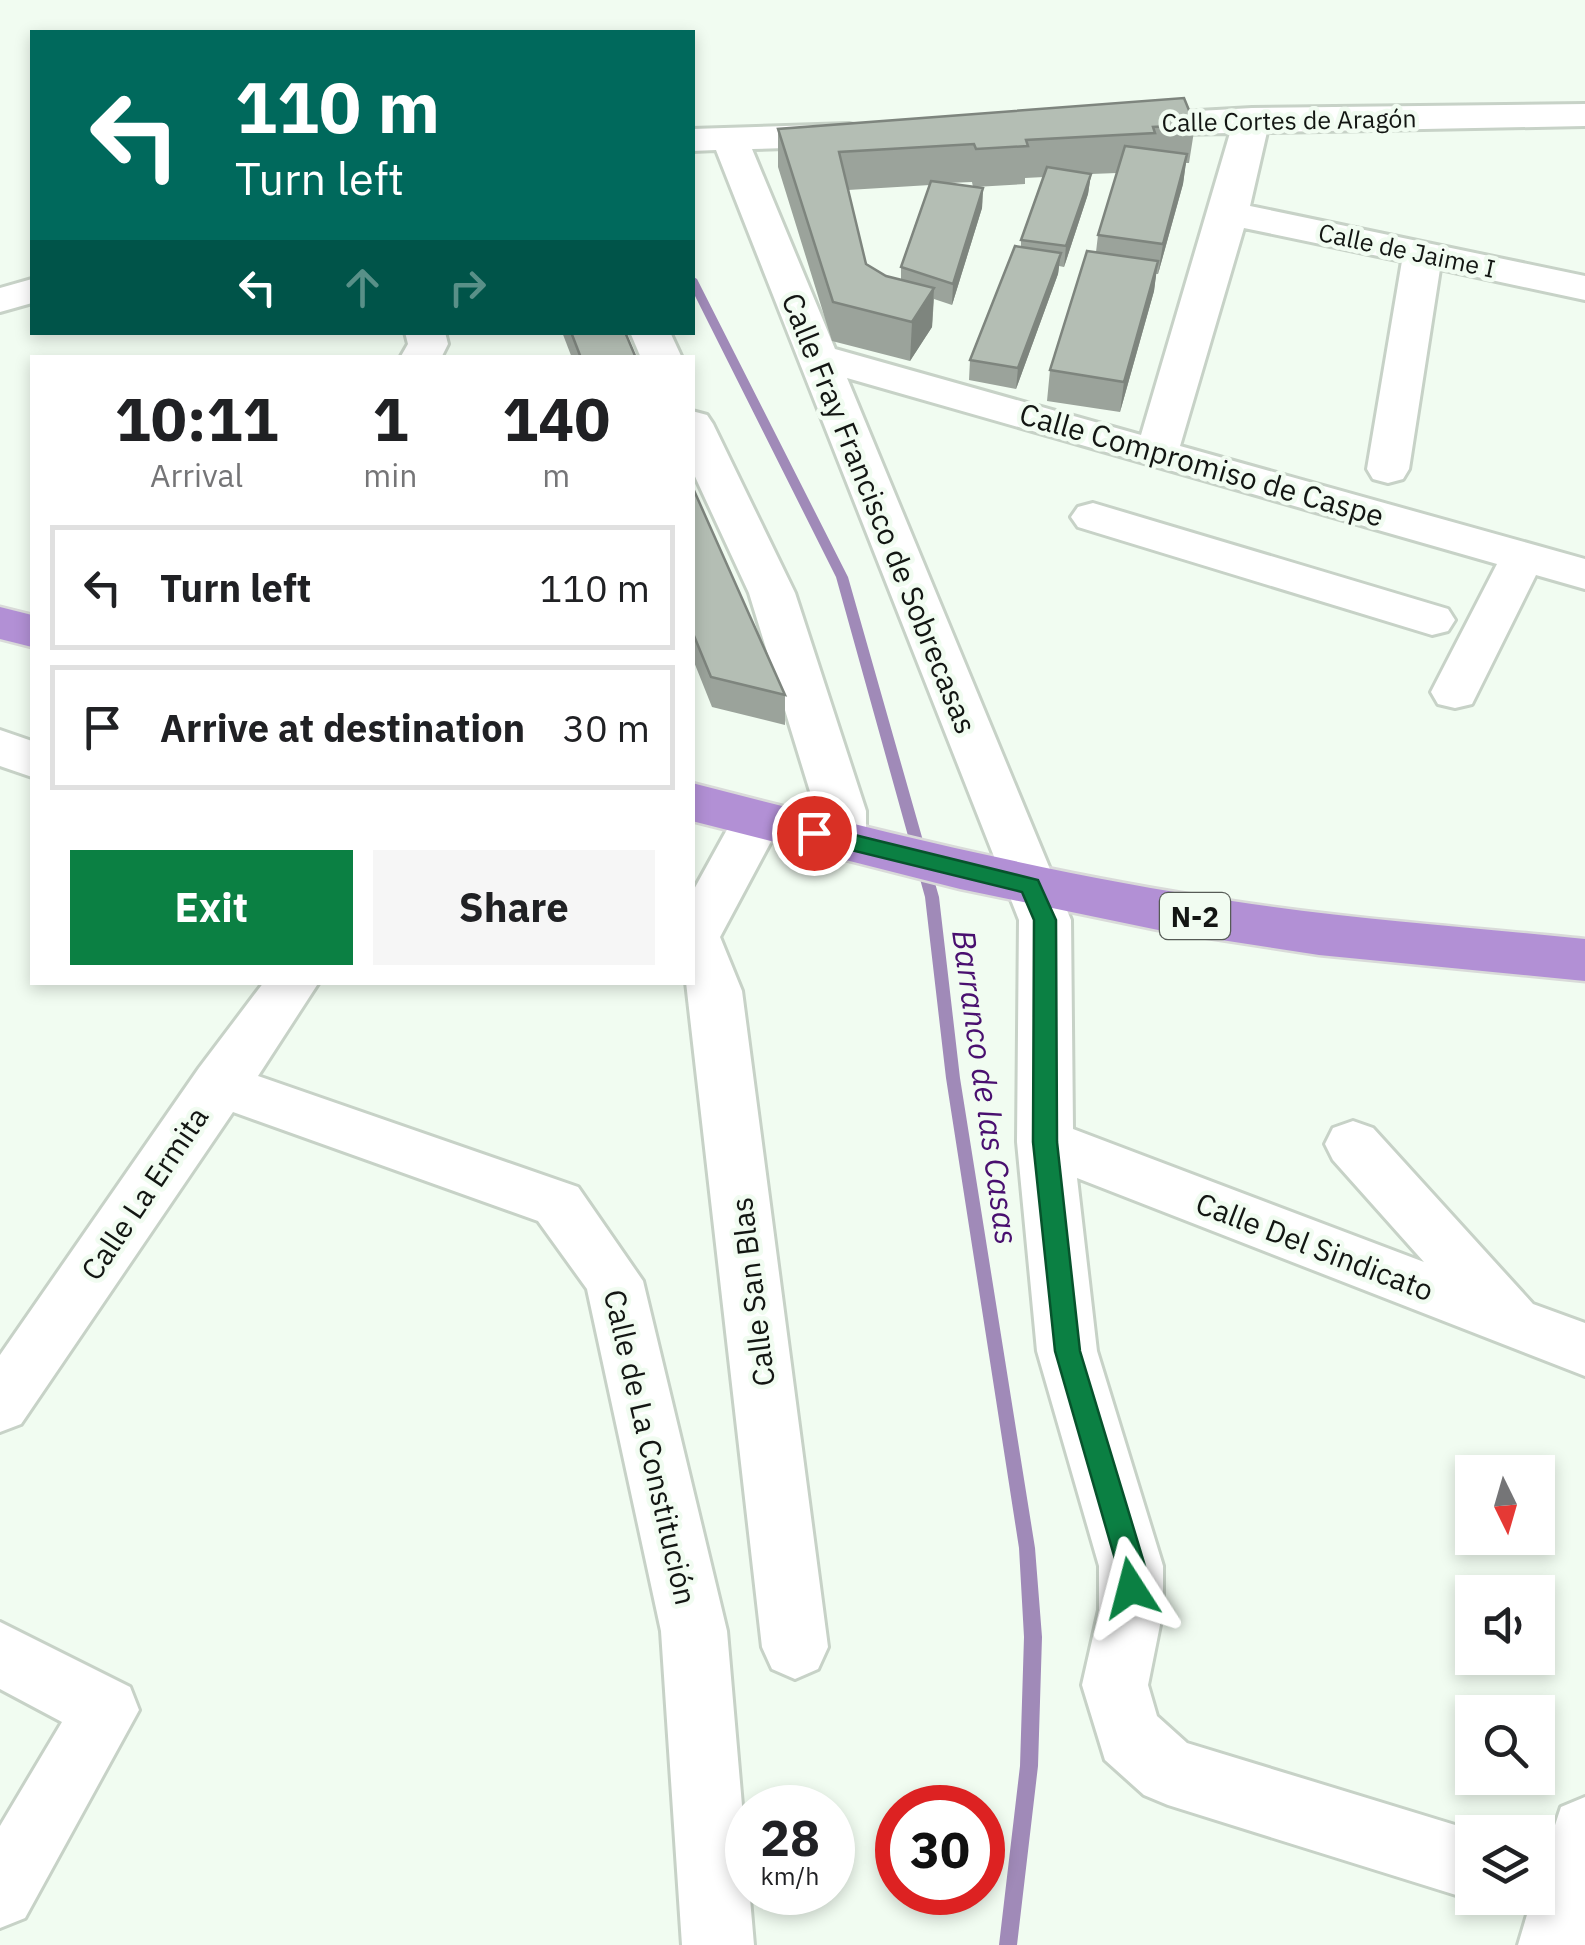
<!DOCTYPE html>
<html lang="en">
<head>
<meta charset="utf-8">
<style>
	:root { --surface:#fff; --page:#f6f6f6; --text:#202124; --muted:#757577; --line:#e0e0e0; --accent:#0b8043 }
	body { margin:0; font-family:"IBM Plex Sans",sans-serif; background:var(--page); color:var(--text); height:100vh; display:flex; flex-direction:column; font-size:38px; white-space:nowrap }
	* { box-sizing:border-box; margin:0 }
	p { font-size:32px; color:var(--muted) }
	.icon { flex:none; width:55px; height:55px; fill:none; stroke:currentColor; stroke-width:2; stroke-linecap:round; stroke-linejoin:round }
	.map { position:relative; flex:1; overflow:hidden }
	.sheet { position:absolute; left:30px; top:355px; width:665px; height:630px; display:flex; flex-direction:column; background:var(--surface); border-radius:0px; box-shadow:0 5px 15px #0003 }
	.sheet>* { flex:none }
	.top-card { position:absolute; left:30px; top:30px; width:665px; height:305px; border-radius:0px; box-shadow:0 5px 15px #0003; background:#00695c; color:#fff; overflow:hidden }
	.needle { width:65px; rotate:175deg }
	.controls { position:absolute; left:1455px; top:1455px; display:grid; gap:20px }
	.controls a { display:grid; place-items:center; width:100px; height:100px; border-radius:0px; background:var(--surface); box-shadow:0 5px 15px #0003; font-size:50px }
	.speed { position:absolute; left:725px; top:1785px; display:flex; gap:20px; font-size:50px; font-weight:700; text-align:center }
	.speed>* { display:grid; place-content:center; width:130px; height:130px; border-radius:50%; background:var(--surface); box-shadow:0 5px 15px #0003; line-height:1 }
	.speed small { font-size:25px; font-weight:400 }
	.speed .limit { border:15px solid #d22; background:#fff; color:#111 }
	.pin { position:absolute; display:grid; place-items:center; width:85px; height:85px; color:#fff; margin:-42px; border:5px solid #fff; border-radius:50%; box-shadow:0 2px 10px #0007 }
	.me { position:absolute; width:110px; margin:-55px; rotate:351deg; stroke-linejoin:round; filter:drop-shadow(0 0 8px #0008) }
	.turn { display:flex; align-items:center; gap:35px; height:210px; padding:0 40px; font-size:45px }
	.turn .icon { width:130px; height:130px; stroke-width:2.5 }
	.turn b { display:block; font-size:70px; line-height:85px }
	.lanes { display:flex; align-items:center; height:95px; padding:0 40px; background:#0003; justify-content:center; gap:50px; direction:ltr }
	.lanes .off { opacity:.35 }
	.eta { display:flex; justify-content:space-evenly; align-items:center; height:170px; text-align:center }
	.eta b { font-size:60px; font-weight:700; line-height:70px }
	.action { display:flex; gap:20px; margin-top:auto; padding:20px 40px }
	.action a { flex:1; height:115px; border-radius:0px; background:var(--accent); color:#fff; font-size:40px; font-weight:700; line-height:115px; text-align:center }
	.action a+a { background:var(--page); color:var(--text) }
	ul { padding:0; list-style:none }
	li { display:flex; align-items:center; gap:30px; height:125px; margin:0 20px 15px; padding:0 20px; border:5px solid var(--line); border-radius:0px }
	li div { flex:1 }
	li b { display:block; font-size:38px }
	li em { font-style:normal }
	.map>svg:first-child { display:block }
</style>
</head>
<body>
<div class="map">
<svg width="1585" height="1945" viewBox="0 0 1585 1945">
	<rect width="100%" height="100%" fill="#f1fcf1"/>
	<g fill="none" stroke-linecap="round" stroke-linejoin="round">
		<!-- stream -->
		<polygon fill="#a08ab8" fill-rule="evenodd" points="692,276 697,279 848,577 939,897 960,1078 1035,1548 1042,1637 1038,1766 1017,1945 999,1945 1020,1766 1024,1637 1019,1548 946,1078 925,897 836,577 692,290"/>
		<defs>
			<g id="street">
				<polygon points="1585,104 1585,126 1267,132 1250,206 1585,276 1585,300 1440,269 1409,469 1403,479 1388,483 1373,479 1367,469 1402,261 1244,228 1180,446 1585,559 1585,589 1536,575 1472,704 1455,708 1438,704 1431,692 1497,564 847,378 1071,920 1073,1129 1424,1262 1333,1160 1325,1144 1333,1128 1353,1121 1373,1128 1533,1304 1585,1323 1585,1376 1077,1178 1097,1351 1163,1566 1163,1610 1148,1685 1157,1716 1187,1743 1478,1832 1472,1832 1472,1898 1478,1898 1472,1900 1168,1805 1144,1795 1105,1760 1082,1685 1099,1610 1099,1566 1037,1351 1017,1142 1019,920 716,150 692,151 692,129 849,124 862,127 867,135 862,143 849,146 752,149 835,349 1141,435 1230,133 1122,135 1109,132 1104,124 1109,116 1252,108"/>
				<polygon points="32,279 32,303 0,312 0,288"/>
				<polygon points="405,332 445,332 448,344 441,358 400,358 408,344"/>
				<polygon points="630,332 670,332 682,358 641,358"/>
				<polygon points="692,411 707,415 713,424 795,593 866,811 866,840 859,853 841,858 823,853 816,840 816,811 749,593 692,470"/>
				<polygon points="1093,503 1448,609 1455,620 1448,631 1432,635 1078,527 1071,517 1078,507"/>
				<polygon points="0,730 32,741 32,777 0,766"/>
				<polygon points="758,801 776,806 783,819 720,937 742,991 828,1647 818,1669 795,1679 772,1669 762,1647 686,982 692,982 692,893 740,806"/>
				<polygon points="264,982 319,982 258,1076 578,1187 643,1281 727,1631 754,1945 682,1945 661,1631 587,1289 538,1221 233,1112 21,1424 0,1432 0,1355 199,1068"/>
				<polygon points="0,1622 130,1687 139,1710 25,1918 0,1928 0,1826 62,1722 0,1689"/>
				<polygon points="1585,1797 1585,1945 1518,1945 1532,1898 1538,1898 1538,1877 1561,1807"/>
			</g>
			<g id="highway">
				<polygon points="0,607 32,615 32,647 0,639"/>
				<path d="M 692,783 C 871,829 1049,874 1232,901 C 1349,919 1467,927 1585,939 L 1585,981 L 1319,955 L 1163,931 L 960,889 L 692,821 Z"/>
			</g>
		</defs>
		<!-- street casing -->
		<use href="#street" stroke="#c7d2c7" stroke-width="6"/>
		<!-- highway casing -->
		<use href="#highway" stroke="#d9dad9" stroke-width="5"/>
		<!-- street -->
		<use href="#street" fill="#fff" fill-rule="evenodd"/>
		<!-- highway -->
		<use href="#highway" fill="#b290d5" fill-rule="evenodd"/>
	</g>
	<!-- wall -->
	<g fill="#9ba39b" fill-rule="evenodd">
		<path d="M 1195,125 L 1189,163 L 1186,163 L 1183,184 L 1158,274 L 1156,274 L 1154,291 L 1120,412 L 1047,401 L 1050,370 L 1096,252 L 1098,235 L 1117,173 L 1091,174 L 1088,194 L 1064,267 L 1059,266 L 1058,274 L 1016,389 L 969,380 L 970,360 L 1021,247 L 1021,240 L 1044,177 L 1025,178 L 1025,184 L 975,187 L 983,188 L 982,208 L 952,305 L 934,299 L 932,327 L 910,361 L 832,341 L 778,167 L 778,129 ZM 972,182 L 973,187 L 948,183 ZM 930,185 L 901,267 L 901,280 L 886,276 L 866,264 L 848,190 Z"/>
		<polygon points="562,332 625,332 636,358 572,358"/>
		<polygon points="692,486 785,695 785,725 712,707 692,657"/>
	</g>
	<!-- shaded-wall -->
	<g fill="#7e857e">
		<polygon points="1187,154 1183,184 1158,274 1163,244"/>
		<polygon points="1091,174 1088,194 1064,267 1066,246"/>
		<polygon points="983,188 982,208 952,305 953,284"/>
		<polygon points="1061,253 1058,274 1016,389 1018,368"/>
		<polygon points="1158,261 1154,291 1120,412 1124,382"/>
		<polygon points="934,288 932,327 910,361 912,322"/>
	</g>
	<!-- building -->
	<g fill="#b4beb4" stroke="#7e857e" stroke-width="2.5">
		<polygon points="1184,98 1195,125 1153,127 1155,133 1026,140 1028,146 976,149 974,144 839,152 866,264 886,276 934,288 912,322 833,302 778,129"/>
		<polygon points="1125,146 1187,154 1163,244 1098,235"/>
		<polygon points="1047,167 1091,174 1066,246 1021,240"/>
		<polygon points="931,181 983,188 953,284 901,267"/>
		<polygon points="1015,246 1061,253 1018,368 970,360"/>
		<polygon points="1087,251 1158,261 1124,382 1050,370"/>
		<polygon points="571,332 625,332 636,358 581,358"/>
		<polygon points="692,486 785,695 711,677 692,631"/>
	</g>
	<!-- route -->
	<polygon fill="#0b8043" stroke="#07532c" stroke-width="2.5" points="814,825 1038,880 1056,920 1057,1142 1080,1351 1145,1566 1141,1597 1131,1601 1121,1597 1117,1566 1055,1351 1033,1142 1034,920 1022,892 806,839 803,833"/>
	<g text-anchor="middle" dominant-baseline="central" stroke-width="9" stroke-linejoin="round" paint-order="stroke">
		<!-- far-street labels -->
		<g font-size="25" fill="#131613" stroke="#f1fcf1">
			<text transform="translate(1289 120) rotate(-1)">Calle Cortes de Aragón</text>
			<text transform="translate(1407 250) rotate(12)">Calle de Jaime I</text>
		</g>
		<!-- shield labels -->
		<rect fill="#f1fcf1" stroke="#565b56" stroke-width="2.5" x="1160" y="893" width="70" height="46" rx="8"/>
		<g font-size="28" font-weight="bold" fill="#131613">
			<text x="1195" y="916">N-2</text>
		</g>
		<!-- street labels -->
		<g font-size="30" fill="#131613" stroke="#f1fcf1">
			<text transform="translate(1202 464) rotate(16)">Calle Compromiso de Caspe</text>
			<text transform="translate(880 513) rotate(68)">Calle Fray Francisco de Sobrecasas</text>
			<text transform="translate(144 1193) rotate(-56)">Calle La Ermita</text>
			<text transform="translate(1315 1246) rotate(21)">Calle Del Sindicato</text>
			<text transform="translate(752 1292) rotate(-97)">Calle San Blas</text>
			<text transform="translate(651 1447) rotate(77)">Calle de La Constitución</text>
		</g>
		<!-- water labels -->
		<g font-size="32" font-style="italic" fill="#490f6f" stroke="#f1fcf1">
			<text transform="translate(986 1087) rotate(82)">Barranco de las Casas</text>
		</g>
	</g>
</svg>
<div class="controls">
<a><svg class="needle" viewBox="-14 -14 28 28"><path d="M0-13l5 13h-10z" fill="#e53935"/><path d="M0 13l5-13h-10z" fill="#757577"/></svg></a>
<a><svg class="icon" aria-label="sound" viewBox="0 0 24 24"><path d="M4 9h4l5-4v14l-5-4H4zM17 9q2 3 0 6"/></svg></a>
<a><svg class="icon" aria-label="search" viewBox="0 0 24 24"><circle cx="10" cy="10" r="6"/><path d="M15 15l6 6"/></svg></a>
<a><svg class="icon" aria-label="layers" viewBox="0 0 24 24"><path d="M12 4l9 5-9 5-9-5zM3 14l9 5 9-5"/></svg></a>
</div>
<div class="speed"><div>28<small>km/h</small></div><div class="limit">30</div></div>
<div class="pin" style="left:814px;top:833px;background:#d93025"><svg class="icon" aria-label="arrive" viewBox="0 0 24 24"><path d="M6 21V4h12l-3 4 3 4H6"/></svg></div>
<svg class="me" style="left:1131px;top:1588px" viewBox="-20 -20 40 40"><path d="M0-17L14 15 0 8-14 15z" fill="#0b8043" stroke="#fff" stroke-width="4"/></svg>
<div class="top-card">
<div class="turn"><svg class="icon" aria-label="left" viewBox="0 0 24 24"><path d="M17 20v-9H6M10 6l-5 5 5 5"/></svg><div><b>110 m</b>Turn left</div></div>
<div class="lanes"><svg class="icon" aria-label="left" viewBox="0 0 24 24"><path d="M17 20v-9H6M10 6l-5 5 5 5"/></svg><svg class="icon off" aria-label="ahead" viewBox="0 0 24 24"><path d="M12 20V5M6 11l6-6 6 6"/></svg><svg class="icon off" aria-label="right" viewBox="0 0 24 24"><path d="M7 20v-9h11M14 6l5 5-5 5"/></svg></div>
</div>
<section class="sheet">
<div class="eta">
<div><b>10:11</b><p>Arrival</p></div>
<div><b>1</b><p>min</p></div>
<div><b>140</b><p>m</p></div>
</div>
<ul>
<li><svg class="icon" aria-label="left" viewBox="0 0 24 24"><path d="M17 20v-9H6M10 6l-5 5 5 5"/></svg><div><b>Turn left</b></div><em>110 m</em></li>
<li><svg class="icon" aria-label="arrive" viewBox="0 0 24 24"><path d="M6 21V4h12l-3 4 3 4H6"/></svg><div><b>Arrive at destination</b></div><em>30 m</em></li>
</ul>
<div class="action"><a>Exit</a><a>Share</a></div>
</section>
</div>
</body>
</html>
